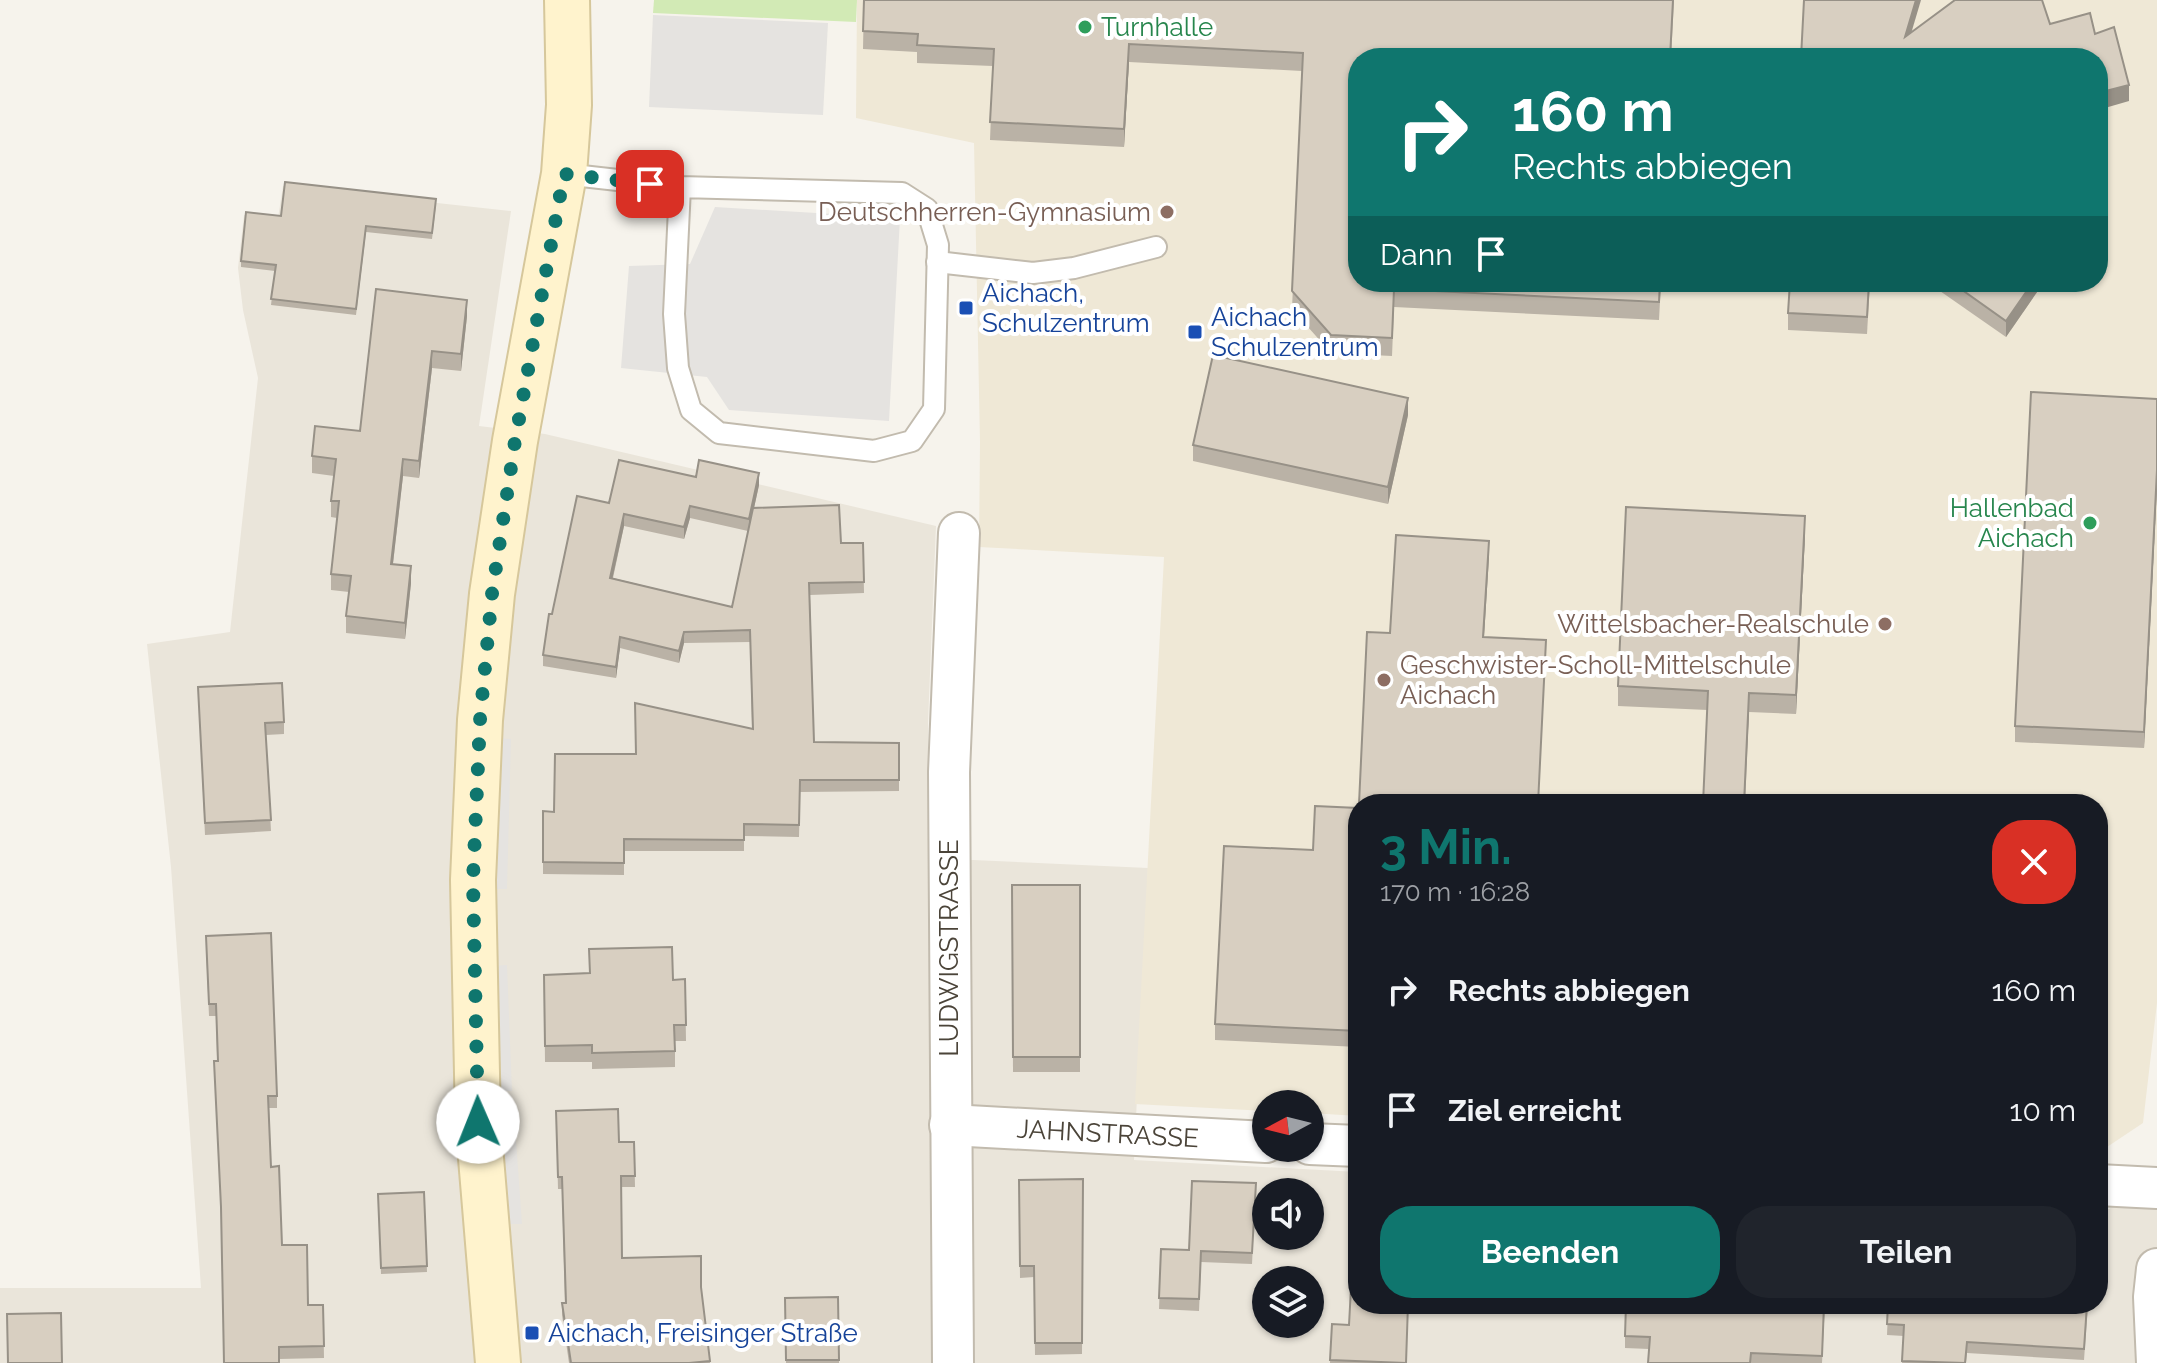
<!DOCTYPE html>
<html lang="de">
<head>
<meta charset="utf-8">
<style>
	:root { --surface:#171b24; --page:#20242c; --text:#f1f3f6; --muted:#9ea1a6; --accent:#0f766e }
	body { margin:0; font-family:Raleway,sans-serif; background:var(--page); color:var(--text); height:100vh; display:flex; flex-direction:column; font-size:30px; white-space:nowrap }
	* { box-sizing:border-box; margin:0 }
	p { font-size:26px; color:var(--muted) }
	.icon { flex:none; width:44px; height:44px; fill:none; stroke:currentColor; stroke-width:2; stroke-linecap:round; stroke-linejoin:round }
	.map { position:relative; flex:1; overflow:hidden }
	.panel { position:absolute; left:1348px; top:794px; width:760px; height:520px; display:flex; flex-direction:column; background:var(--surface); border-radius:32px; box-shadow:0 2px 6px #0004 }
	.panel>* { flex:none }
	.top-card { position:absolute; left:1348px; top:48px; width:760px; height:244px; border-radius:32px; box-shadow:0 2px 6px #0004; background:#0f766e; color:#fff; overflow:hidden }
	.needle { width:52px; rotate:263deg }
	.fabs { position:absolute; left:1252px; top:1090px; display:grid; gap:16px }
	.fabs a { display:grid; place-items:center; width:72px; height:72px; border-radius:50%; background:var(--surface); box-shadow:0 2px 6px #0004; font-size:40px }
	.pin { position:absolute; display:grid; place-items:center; width:68px; height:68px; color:#fff; margin:-34px; border-radius:16px; box-shadow:0 4px 12px #0006 }
	.me { position:absolute; width:88px; margin:-44px; rotate:359deg; stroke-linejoin:round; filter:drop-shadow(0 0 6px #0008) }
	.turn { display:flex; align-items:center; gap:28px; height:168px; padding:0 32px; font-size:36px }
	.turn .icon { width:104px; height:104px; stroke-width:2.5 }
	.turn b { display:block; font-size:56px; line-height:68px }
	.then { display:flex; align-items:center; height:76px; padding:0 32px; background:#0003; gap:16px; font-size:30px }
	.round { display:grid; place-items:center; flex:none; width:84px; height:84px; border-radius:32px; background:var(--page) }
	.summary { display:flex; align-items:center; justify-content:space-between; height:136px; padding:0 32px }
	h1 { font-size:48px; font-weight:700; line-height:60px; color:var(--accent) }
	.action { display:flex; gap:16px; margin-top:auto; padding:16px 32px }
	.action a { flex:1; height:92px; border-radius:32px; background:var(--accent); color:#fff; font-size:32px; font-weight:700; line-height:92px; text-align:center }
	.action a+a { background:var(--page); color:var(--text) }
	ul { padding:0; list-style:none }
	li { display:flex; align-items:center; gap:24px; height:120px; padding:0 32px }
	li div { flex:1 }
	li b { display:block; font-size:30px }
	li em { font-style:normal }
	.map>svg:first-child { display:block }
</style>
</head>
<body>
<div class="map">
<svg width="2157" height="1363" viewBox="0 0 2157 1363">
	<rect width="100%" height="100%" fill="#f6f3ec"/>
	<!-- residential -->
	<path fill="#eae5da" fill-rule="evenodd" d="M 283,186 L 511,211 L 479,426 L 545,434 L 936,526 L 928,723 L 928,858 L 1148,868 L 1134,1160 L 1358,1172 L 1358,1304 L 2098,1304 L 2098,1209 L 2109,1209 L 2157,1178 L 2157,1363 L 0,1363 L 0,1288 L 201,1288 L 171,867 L 147,644 L 230,632 L 258,378 L 243,310 L 238,268 L 244,215 L 278,218 ZM 1266,1192 L 1310,1192 L 1310,1236 L 1266,1236 ZM 1266,1280 L 1310,1280 L 1310,1324 L 1266,1324 Z"/>
	<!-- education -->
	<path fill="#efe8d6" fill-rule="evenodd" d="M 857,0 L 2157,0 L 2157,1003 L 2143,1123 L 2098,1153 L 2098,804 L 1358,804 L 1358,1116 L 1310,1113 L 1310,1104 L 1266,1104 L 1266,1111 L 1135,1104 L 1164,557 L 979,547 L 980,442 L 974,143 L 856,118 ZM 1358,58 L 2098,58 L 2098,282 L 1358,282 Z"/>
	<!-- green -->
	<polygon fill="#d2eab5" points="654,0 857,0 856,22 653,13"/>
	<!-- parking -->
	<g fill="#e5e3e0">
		<polygon points="653,15 828,23 823,115 649,107"/>
		<polygon points="715,207 900,218 889,421 729,410 707,377 621,368 629,266 690,264"/>
		<polygon points="496,738 511,739 507,889 492,889"/>
		<polygon points="507,965 512,1091 498,1091 492,966"/>
		<polygon points="515,1126 522,1224 508,1224 501,1127"/>
	</g>
	<g fill="none" stroke-linecap="round" stroke-linejoin="round">
		<defs>
			<g id="lane">
				<polyline points="564,174 680,187 902,193 927,209 938,245 934,409 912,441 874,451 719,433 691,410 678,368 674,314 680,187"/>
				<polyline points="937,262 1033,273 1074,268 1156,247"/>
			</g>
			<g id="street">
				<path id="s1" d="M 950,1125 L 1266,1142"/>
				<polyline points="1310,1144 1358,1146"/>
				<polyline points="2098,1185 2157,1188"/>
				<polyline points="953,1363 949,772 959,533"/>
				<polyline points="2157,1363 2154,1297 2157,1269"/>
			</g>
			<polyline id="secondary" points="498,1363 478,1122 473,880 480,720 492,594 515,441 564,174 569,105 567,0"/>
		</defs>
		<!-- lane casing -->
		<use href="#lane" stroke="#c2bbae" stroke-width="24"/>
		<!-- street casing -->
		<use href="#street" stroke="#c2bbae" stroke-width="44"/>
		<!-- secondary casing -->
		<use href="#secondary" stroke="#d6c79b" stroke-width="48"/>
		<!-- lane -->
		<use href="#lane" stroke="#fff" stroke-width="20"/>
		<!-- street -->
		<use href="#street" stroke="#fff" stroke-width="40"/>
		<!-- secondary -->
		<use href="#secondary" stroke="#fff3cd" stroke-width="44"/>
	</g>
	<!-- wall -->
	<g fill="#bab2a6" fill-rule="evenodd">
		<polygon points="864,0 1674,0 1671,58 1358,58 1358,282 1661,282 1659,320 1394,307 1392,356 1331,353 1292,309 1302,71 1129,62 1124,147 990,140 993,66 917,63 917,52 863,49"/>
		<polygon points="436,204 432,239 366,232 356,315 271,305 275,271 241,267 241,261 281,216"/>
		<polygon points="1870,282 1867,334 1788,330 1788,313"/>
		<polygon points="1927,282 2044,282 2006,337"/>
		<polygon points="376,289 467,316 461,371 432,368 419,478 403,476 393,564 411,583 405,639 346,633 346,616 349,592 331,590 331,574 337,518 331,517 331,501 334,476 312,473 312,456 360,431"/>
		<polygon points="2157,399 2157,486 2144,748 2015,742 2015,726"/>
		<polygon points="1408,415 1388,504 1193,461 1193,445"/>
		<path d="M 759,485 L 754,508 L 841,543 L 863,543 L 864,593 L 810,595 L 814,742 L 899,743 L 899,791 L 800,792 L 799,837 L 744,836 L 744,851 L 624,851 L 624,875 L 543,874 L 543,811 L 554,812 L 636,754 L 752,729 L 750,642 L 684,643 L 679,663 L 620,648 L 616,678 L 543,666 L 543,655 L 552,614 L 609,503 ZM 690,518 L 748,531 L 732,607 L 613,578 L 624,526 L 684,539 Z"/>
		<polygon points="1805,536 1796,714 1749,712 1745,804 1703,804 1708,710 1618,706 1618,686"/>
		<polygon points="198,687 284,722 284,734 266,735 271,831 205,835"/>
		<polygon points="1358,808 1358,1047 1215,1040 1215,1024 1313,850"/>
		<polygon points="1012,885 1080,885 1080,1072 1013,1072"/>
		<polygon points="206,948 277,1096 277,1108 269,1108 271,1167 282,1245 308,1305 323,1305 324,1358 279,1359 221,1220 216,1016 209,1016"/>
		<polygon points="589,949 673,980 685,979 686,1041 675,1041 675,1067 592,1069 592,1062 545,1062 544,975 589,973"/>
		<polygon points="556,1111 619,1142 634,1142 635,1187 621,1187 622,1258 701,1287 710,1363 569,1363 562,1315 562,1303 565,1303 562,1189 558,1189"/>
		<polygon points="1083,1179 1082,1354 1035,1355 1034,1277 1020,1278 1019,1180"/>
		<polygon points="1256,1183 1252,1264 1201,1262 1199,1311 1159,1309 1161,1249 1189,1250"/>
		<polygon points="424,1192 427,1272 381,1274 378,1194"/>
		<polygon points="838,1297 839,1363 786,1363 785,1298"/>
		<polygon points="1358,1304 1497,1304 1496,1314 1408,1311 1406,1363 1330,1363 1332,1324 1349,1325"/>
		<polygon points="1825,1304 1822,1363 1648,1363 1649,1349 1625,1348 1625,1336"/>
		<polygon points="1863,1304 2088,1304 2084,1360 1967,1353 1966,1363 1902,1363 1904,1336 1887,1335 1888,1311"/>
	</g>
	<!-- shaded-wall -->
	<g fill="#979187">
		<polygon points="1916,0 1921,0 1905,54 1905,37"/>
		<polygon points="1129,44 1129,62 1124,147 1124,129"/>
		<polygon points="2129,85 2129,101 2098,110 2098,93"/>
		<polygon points="2106,192 2106,208 2098,222 2098,206"/>
		<polygon points="2033,282 2044,282 2006,337 2006,321"/>
		<polygon points="467,300 467,316 461,371 461,354"/>
		<polygon points="432,351 432,368 419,478 419,461"/>
		<polygon points="1408,398 1408,415 1388,504 1388,487"/>
		<polygon points="403,459 403,476 391,580 391,564"/>
		<polygon points="2157,470 2157,486 2144,748 2144,732"/>
		<polygon points="759,473 759,485 749,531 749,519"/>
		<polygon points="690,506 690,518 684,539 684,527"/>
		<polygon points="624,514 624,526 610,589 610,578"/>
		<polygon points="1805,516 1805,536 1796,714 1796,695"/>
		<polygon points="1489,541 1489,557 1483,653 1483,637"/>
		<polygon points="411,566 411,583 405,639 405,623"/>
		<polygon points="684,632 684,643 679,663 679,651"/>
		<polygon points="620,637 620,648 616,678 616,667"/>
		<polygon points="1749,693 1749,712 1744,804"/>
	</g>
	<!-- building -->
	<g fill="#d8cfc1" stroke="#979187" stroke-width="2">
		<polygon points="864,0 1673,0 1670,58 1358,58 1358,282 1660,282 1659,302 1394,289 1392,338 1331,335 1292,291 1303,53 1129,44 1124,129 990,122 994,49 917,45 918,34 863,31"/>
		<polygon points="1804,0 1916,0 1905,37 1955,0 2042,0 2050,24 2090,13 2095,34 2114,27 2129,85 2098,93 2098,58 1801,58"/>
		<polygon points="285,182 436,199 432,233 366,226 356,309 271,299 276,265 241,261 246,212 281,216"/>
		<polygon points="2098,190 2106,192 2098,206"/>
		<polygon points="1790,282 1869,282 1867,317 1788,313"/>
		<polygon points="1951,282 2033,282 2006,321"/>
		<polygon points="376,289 467,300 461,354 432,351 419,461 403,459 391,564 411,566 405,623 346,616 351,576 331,574 339,501 331,501 336,459 312,456 315,426 360,431"/>
		<polygon points="1213,355 1408,398 1388,487 1193,445"/>
		<polygon points="2031,392 2157,399 2157,470 2144,732 2015,726"/>
		<polygon points="619,460 696,477 699,460 759,473 749,519 690,506 684,527 624,514 610,578 732,607 753,508 839,505 841,543 863,543 864,582 809,583 814,742 899,743 899,780 800,780 799,825 744,824 744,840 624,839 624,863 543,862 543,811 554,812 555,754 636,754 635,703 753,729 750,630 684,632 679,651 620,637 616,667 543,655 549,614 552,614 577,496 609,503"/>
		<polygon points="1626,507 1805,516 1796,695 1749,693 1744,804 1703,804 1708,691 1618,686"/>
		<polygon points="1396,535 1489,541 1483,637 1546,640 1538,804 1359,804 1367,632 1390,633"/>
		<polygon points="282,683 284,722 265,723 271,820 205,823 198,687"/>
		<polygon points="1315,806 1358,808 1358,1031 1215,1024 1224,846 1313,850"/>
		<polygon points="1012,885 1080,885 1080,1057 1013,1057"/>
		<polygon points="271,933 277,1096 268,1096 271,1167 279,1166 282,1245 307,1245 308,1305 323,1305 324,1346 279,1347 279,1363 224,1363 221,1207 214,1061 218,1061 216,1004 209,1004 206,936"/>
		<polygon points="672,947 673,980 685,979 686,1025 674,1025 675,1051 592,1053 592,1045 545,1046 544,975 590,973 589,949"/>
		<polygon points="618,1109 619,1142 634,1142 635,1176 621,1176 622,1258 701,1256 701,1287 710,1361 689,1363 571,1363 562,1303 566,1303 562,1177 558,1177 556,1111"/>
		<polygon points="1083,1179 1082,1343 1035,1343 1034,1266 1020,1266 1019,1180"/>
		<polygon points="1192,1181 1256,1183 1252,1253 1201,1251 1199,1299 1159,1298 1161,1249 1189,1250"/>
		<polygon points="424,1192 427,1266 381,1268 378,1194"/>
		<polygon points="1354,1232 1358,1232 1358,1304 1408,1304 1406,1363 1330,1360 1332,1324 1349,1325"/>
		<polygon points="838,1297 839,1360 786,1360 785,1298"/>
		<polygon points="1626,1304 1824,1304 1822,1356 1751,1353 1750,1363 1648,1363 1650,1337 1625,1336"/>
		<polygon points="1888,1304 2087,1304 2084,1349 1967,1342 1965,1363 1902,1361 1904,1325 1887,1324"/>
		<polygon points="61,1313 62,1363 8,1363 7,1314"/>
	</g>
	<g fill="none" stroke-linecap="round" stroke-linejoin="round">
		<!-- route -->
		<polyline stroke="#0f766e" stroke-width="14" stroke-dasharray="0 25.2" points="478,1122 473,880 480,720 492,594 515,441 564,174 650,184"/>
	</g>
	<!-- markers -->
	<g fill="#2e9e5b" stroke="#fff" stroke-width="3">
		<circle cx="1085" cy="27" r="8"/>
		<circle cx="2090" cy="523" r="8"/>
	</g>
	<g fill="#8d6e63" stroke="#fff" stroke-width="3">
		<circle cx="1167" cy="212" r="8"/>
		<circle cx="1885" cy="624" r="8"/>
		<circle cx="1384" cy="680" r="8"/>
	</g>
	<g fill="#1a4fb4" stroke="#fff" stroke-width="3">
		<rect x="958" y="300" width="16" height="16" rx="4"/>
		<rect x="1187" y="324" width="16" height="16" rx="4"/>
		<rect x="524" y="1325" width="16" height="16" rx="4"/>
	</g>
	<g text-anchor="middle" dominant-baseline="central" stroke-width="8" stroke-linejoin="round" paint-order="stroke">
		<!-- leisure labels -->
		<g font-size="26" fill="#27864d" stroke="#fff" text-anchor="start">
			<text x="1101" y="27">Turnhalle</text>
			<text x="2074" y="508" text-anchor="end">Hallenbad<tspan x="2074" dy="30">Aichach</tspan></text>
		</g>
		<!-- education labels -->
		<g font-size="26" fill="#785e54" stroke="#fff" text-anchor="end">
			<text x="1151" y="212">Deutschherren-Gymnasium</text>
			<text x="1869" y="624">Wittelsbacher-Realschule</text>
			<text x="1400" y="665" text-anchor="start">Geschwister-Scholl-Mittelschule<tspan x="1400" dy="30">Aichach</tspan></text>
		</g>
		<!-- transit labels -->
		<g font-size="26" fill="#164399" stroke="#fff" text-anchor="start">
			<text x="982" y="293">Aichach,<tspan x="982" dy="30">Schulzentrum</tspan></text>
			<text x="1211" y="317">Aichach<tspan x="1211" dy="30">Schulzentrum</tspan></text>
			<text x="548" y="1333">Aichach, Freisinger Straße</text>
		</g>
		<!-- street labels -->
		<g font-size="26" fill="#4b4439" stroke="#fff">
			<text transform="translate(949 948) rotate(-90)">LUDWIGSTRASSE</text>
			<text stroke="none"><textPath href="#s1" startOffset="158">JAHNSTRASSE</textPath></text>
		</g>
	</g>
</svg>
<div class="fabs">
<a><svg class="needle" viewBox="-14 -14 28 28"><path d="M0-13l5 13h-10z" fill="#e53935"/><path d="M0 13l5-13h-10z" fill="#9ea1a6"/></svg></a>
<a><svg class="icon" aria-label="sound" viewBox="0 0 24 24"><path d="M4 9h4l5-4v14l-5-4H4zM17 9q2 3 0 6"/></svg></a>
<a><svg class="icon" aria-label="layers" viewBox="0 0 24 24"><path d="M12 4l9 5-9 5-9-5zM3 14l9 5 9-5"/></svg></a>
</div>
<div class="pin" style="left:650px;top:184px;background:#d93025"><svg class="icon" aria-label="arrive" viewBox="0 0 24 24"><path d="M6 21V4h12l-3 4 3 4H6"/></svg></div>
<svg class="me" style="left:478px;top:1122px" viewBox="-20 -20 40 40"><circle r="19" fill="#fff"/><path d="M0-13L10 11 0 6-10 11z" fill="#0f766e"/></svg>
<div class="top-card">
<div class="turn"><svg class="icon" aria-label="right" viewBox="0 0 24 24"><path d="M7 20v-9h11M14 6l5 5-5 5"/></svg><div><b>160 m</b>Rechts abbiegen</div></div>
<div class="then">Dann<svg class="icon" aria-label="arrive" viewBox="0 0 24 24"><path d="M6 21V4h12l-3 4 3 4H6"/></svg></div>
</div>
<section class="panel">
<div class="summary"><div><h1>3 Min.</h1><p>170 m · 16:28</p></div><a class="round" style="background:#d93025;color:#fff"><svg class="icon" aria-label="close" viewBox="0 0 24 24"><path d="M6 6l12 12M18 6L6 18"/></svg></a></div>
<ul>
<li><svg class="icon" aria-label="right" viewBox="0 0 24 24"><path d="M7 20v-9h11M14 6l5 5-5 5"/></svg><div><b>Rechts abbiegen</b></div><em>160 m</em></li>
<li><svg class="icon" aria-label="arrive" viewBox="0 0 24 24"><path d="M6 21V4h12l-3 4 3 4H6"/></svg><div><b>Ziel erreicht</b></div><em>10 m</em></li>
</ul>
<div class="action"><a>Beenden</a><a>Teilen</a></div>
</section>
</div>
</body>
</html>
